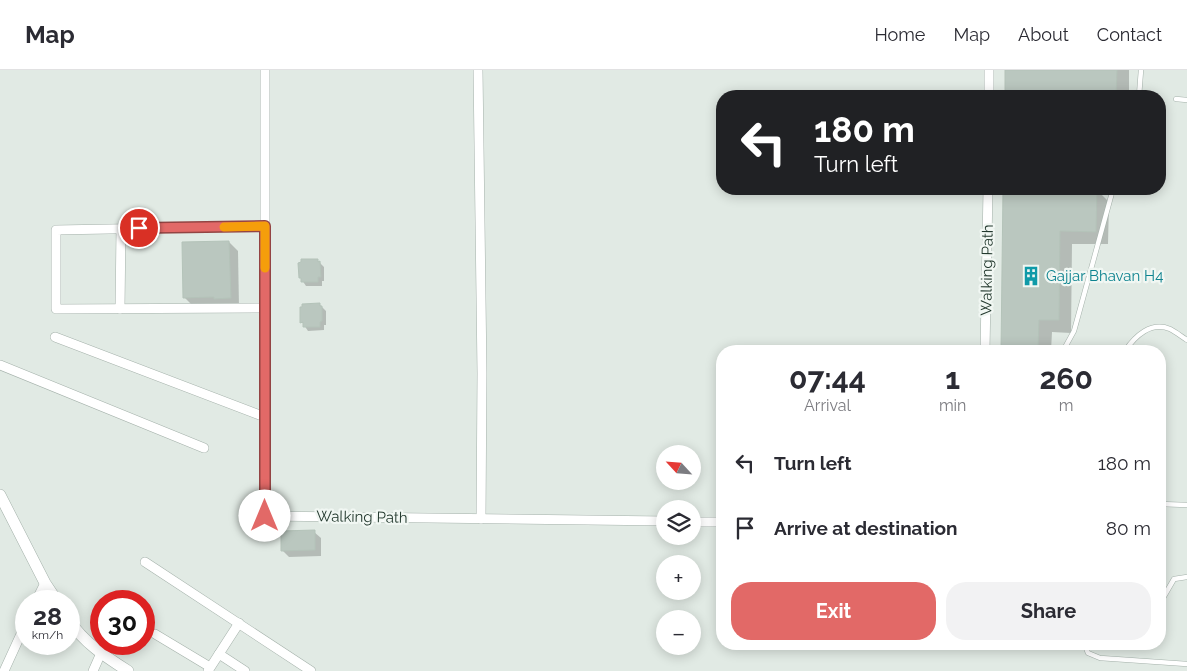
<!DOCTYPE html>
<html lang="en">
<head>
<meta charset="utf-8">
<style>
	:root { --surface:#fff; --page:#f2f2f3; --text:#2b2b33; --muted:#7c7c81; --line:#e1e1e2; --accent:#e26967 }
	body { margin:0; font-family:Raleway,sans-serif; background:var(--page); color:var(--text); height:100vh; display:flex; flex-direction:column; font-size:19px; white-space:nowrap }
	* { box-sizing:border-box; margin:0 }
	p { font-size:16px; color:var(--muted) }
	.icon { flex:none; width:28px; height:28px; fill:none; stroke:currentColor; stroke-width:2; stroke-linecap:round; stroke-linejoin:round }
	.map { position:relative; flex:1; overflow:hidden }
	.side { position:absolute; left:716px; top:275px; width:450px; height:305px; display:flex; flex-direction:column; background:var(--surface); border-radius:20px; box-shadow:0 2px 12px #0003 }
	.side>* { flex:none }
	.top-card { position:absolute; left:716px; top:20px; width:450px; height:105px; border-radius:20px; box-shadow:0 2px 12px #0003; background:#202124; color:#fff; overflow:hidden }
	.needle { width:32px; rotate:296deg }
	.tools { position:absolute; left:656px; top:375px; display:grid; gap:10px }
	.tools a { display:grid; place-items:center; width:45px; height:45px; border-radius:50%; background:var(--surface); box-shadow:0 2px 12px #0003; font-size:25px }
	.speed { position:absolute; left:15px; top:520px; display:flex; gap:10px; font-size:25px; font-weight:700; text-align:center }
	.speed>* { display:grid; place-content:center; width:65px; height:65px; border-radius:50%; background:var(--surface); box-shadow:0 2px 12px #0003; line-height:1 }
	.speed small { font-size:12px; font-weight:400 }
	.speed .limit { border:8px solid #d22; background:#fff; color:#111 }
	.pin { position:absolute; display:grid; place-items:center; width:42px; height:42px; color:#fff; margin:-21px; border:2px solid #fff; border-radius:50%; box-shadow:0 1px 5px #0007 }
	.me { position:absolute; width:55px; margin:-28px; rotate:0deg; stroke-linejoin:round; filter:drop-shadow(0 0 4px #0008) }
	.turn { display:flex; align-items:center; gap:18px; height:105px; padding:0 15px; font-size:22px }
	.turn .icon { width:65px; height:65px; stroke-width:2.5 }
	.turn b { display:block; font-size:35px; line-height:42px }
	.eta { display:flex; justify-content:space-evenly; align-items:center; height:85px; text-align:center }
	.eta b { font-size:30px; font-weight:700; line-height:35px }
	.cta { display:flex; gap:10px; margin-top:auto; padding:10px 15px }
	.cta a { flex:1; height:58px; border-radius:20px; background:var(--accent); color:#fff; font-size:20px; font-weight:700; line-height:58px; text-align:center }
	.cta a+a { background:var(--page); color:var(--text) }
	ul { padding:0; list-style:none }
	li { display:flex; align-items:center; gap:15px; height:65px; padding:0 15px }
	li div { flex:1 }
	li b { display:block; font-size:19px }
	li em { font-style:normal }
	header { display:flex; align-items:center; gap:30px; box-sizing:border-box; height:70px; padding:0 25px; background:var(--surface); border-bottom:1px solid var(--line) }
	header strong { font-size:24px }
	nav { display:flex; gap:28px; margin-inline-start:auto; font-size:18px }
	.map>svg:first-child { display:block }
</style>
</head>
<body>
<header>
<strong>Map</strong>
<nav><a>Home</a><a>Map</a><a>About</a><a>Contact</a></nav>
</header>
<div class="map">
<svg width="1187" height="601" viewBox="0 0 1187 601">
	<rect width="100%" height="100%" fill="#e1eae4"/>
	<!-- shadow -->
	<g fill="#0003">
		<rect x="1006" y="0" width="123" height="26"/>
		<polygon points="1004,119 1096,119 1109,132 1108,174 1072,174 1071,263 1052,262 1051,281 1002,281"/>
		<polygon points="229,172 238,181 239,237 193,236 184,227"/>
		<polygon points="317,190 324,197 324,211 322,211 322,216 306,216 300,207"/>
		<polygon points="319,234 326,241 326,255 324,255 324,260 308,261 302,252"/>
		<polygon points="314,462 321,468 321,486 289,487 282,480"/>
	</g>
	<!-- building -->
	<g fill="#bac7bf" stroke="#b4c3b9">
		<polygon points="1005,0 1117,0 1116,26 1005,26"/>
		<polygon points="1003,119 1097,119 1096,162 1060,161 1059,250 1039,250 1038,281 1001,281"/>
		<polygon points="229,171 231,228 214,229 214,227 183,228 182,172"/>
		<polygon points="301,189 318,189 318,192 320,191 321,207 318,207 318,212 301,212 301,208 299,208 298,193 301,192"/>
		<polygon points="320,233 320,236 322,236 322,251 320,252 320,257 303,257 303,252 300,253 300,237 302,237 302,234"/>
		<polygon points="315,460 315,480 281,481 281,461"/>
	</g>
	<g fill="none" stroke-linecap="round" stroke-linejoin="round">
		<defs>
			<g id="service">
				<polyline points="1139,26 1141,0"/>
				<polyline points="1176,29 1187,30"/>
				<polyline points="1063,281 1074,261 1113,119"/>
				<path d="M 1125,281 C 1135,266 1151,251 1170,259 C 1176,262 1182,267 1187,270"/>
				<polyline points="1160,434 1187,435"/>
				<polyline points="1160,530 1163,528 1174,509 1187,507"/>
				<polyline points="1086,574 1086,578 1088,583 1100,588 1187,594"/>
			</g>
			<g id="minor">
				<polyline points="265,0 265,446 665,451"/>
				<polyline points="478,0 482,303 481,449"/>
				<polyline points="989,26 989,0"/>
				<polyline points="265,238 56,239 56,160 265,156"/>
				<polyline points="120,239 121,159"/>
				<polyline points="55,267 265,347"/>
				<polyline points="985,281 988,119"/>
				<polyline points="0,295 204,378"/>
				<polyline points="692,452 722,452"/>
				<polyline points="145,492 311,601"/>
				<polyline points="36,531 45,513"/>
				<polyline points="155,564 210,597"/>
				<polyline points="219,584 245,601"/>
				<polyline points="4,601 26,553"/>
				<polyline points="93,601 101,583"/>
				<polyline points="208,601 239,553"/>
			</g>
			<g id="tertiary">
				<polyline points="0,425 45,513 57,531"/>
				<path d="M 69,550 C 83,572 106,587 128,601"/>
			</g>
		</defs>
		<!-- service casing -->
		<use href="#service" stroke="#a4b1aa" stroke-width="5.5"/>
		<!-- minor casing -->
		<use href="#minor" stroke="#a4b1aa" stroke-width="10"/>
		<!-- tertiary casing -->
		<use href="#tertiary" stroke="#a4b1aa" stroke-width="12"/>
		<!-- service -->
		<use href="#service" stroke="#fff" stroke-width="4.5"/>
		<!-- minor -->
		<use href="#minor" stroke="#fff" stroke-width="9"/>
		<!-- tertiary -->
		<use href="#tertiary" stroke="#fff" stroke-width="11"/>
	</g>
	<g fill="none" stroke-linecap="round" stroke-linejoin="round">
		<defs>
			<polyline id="route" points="139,158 265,156 265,446"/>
		</defs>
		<!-- route casing -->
		<use href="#route" stroke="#934443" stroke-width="12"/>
		<!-- route -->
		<use href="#route" stroke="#e26967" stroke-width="9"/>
		<!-- slow -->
		<polyline stroke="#f59e0b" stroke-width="9" points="224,157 265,156 265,198"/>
	</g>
	<!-- icons -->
	<defs>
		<symbol id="building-bare" viewBox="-9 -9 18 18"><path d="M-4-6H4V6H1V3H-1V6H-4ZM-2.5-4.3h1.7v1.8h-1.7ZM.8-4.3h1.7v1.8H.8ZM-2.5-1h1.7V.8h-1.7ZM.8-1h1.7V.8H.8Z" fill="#0f9aa8" stroke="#f1f7f3" stroke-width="2.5" paint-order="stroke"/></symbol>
	</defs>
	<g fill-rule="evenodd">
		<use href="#building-bare" x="1017" y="192" width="28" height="28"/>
	</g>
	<g text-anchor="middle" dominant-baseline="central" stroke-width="4.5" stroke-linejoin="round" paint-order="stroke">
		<!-- street labels -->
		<g font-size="15" fill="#23392e" stroke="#f1f7f3">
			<text transform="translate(987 200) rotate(-89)">Walking Path</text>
			<text transform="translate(362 447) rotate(1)">Walking Path</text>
		</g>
		<!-- culture labels -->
		<g font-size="15" fill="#0d838f" stroke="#f1f7f3" text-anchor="start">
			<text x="1046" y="206">Gajjar Bhavan H4</text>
		</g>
	</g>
</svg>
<div class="tools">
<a><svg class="needle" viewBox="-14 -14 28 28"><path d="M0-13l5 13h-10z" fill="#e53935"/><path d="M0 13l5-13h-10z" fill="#7c7c81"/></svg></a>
<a><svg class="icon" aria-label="layers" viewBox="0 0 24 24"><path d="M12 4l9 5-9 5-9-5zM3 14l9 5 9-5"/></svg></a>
<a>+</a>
<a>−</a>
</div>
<div class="speed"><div>28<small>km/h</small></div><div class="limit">30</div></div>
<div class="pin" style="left:139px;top:158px;background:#d93025"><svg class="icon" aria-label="arrive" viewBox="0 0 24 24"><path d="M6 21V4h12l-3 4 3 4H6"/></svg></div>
<svg class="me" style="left:265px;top:446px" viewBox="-20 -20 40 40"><circle r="19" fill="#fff"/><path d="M0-13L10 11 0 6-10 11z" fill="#e26967"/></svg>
<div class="top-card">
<div class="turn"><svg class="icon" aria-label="left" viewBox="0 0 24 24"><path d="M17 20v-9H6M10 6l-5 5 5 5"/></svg><div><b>180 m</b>Turn left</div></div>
</div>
<section class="side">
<div class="eta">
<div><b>07:44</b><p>Arrival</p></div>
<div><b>1</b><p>min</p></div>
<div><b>260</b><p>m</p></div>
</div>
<ul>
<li><svg class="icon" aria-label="left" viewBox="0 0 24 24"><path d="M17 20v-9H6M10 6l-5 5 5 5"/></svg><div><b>Turn left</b></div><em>180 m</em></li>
<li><svg class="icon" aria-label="arrive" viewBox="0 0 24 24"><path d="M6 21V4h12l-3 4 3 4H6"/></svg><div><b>Arrive at destination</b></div><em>80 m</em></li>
</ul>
<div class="cta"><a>Exit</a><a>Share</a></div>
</section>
</div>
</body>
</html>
